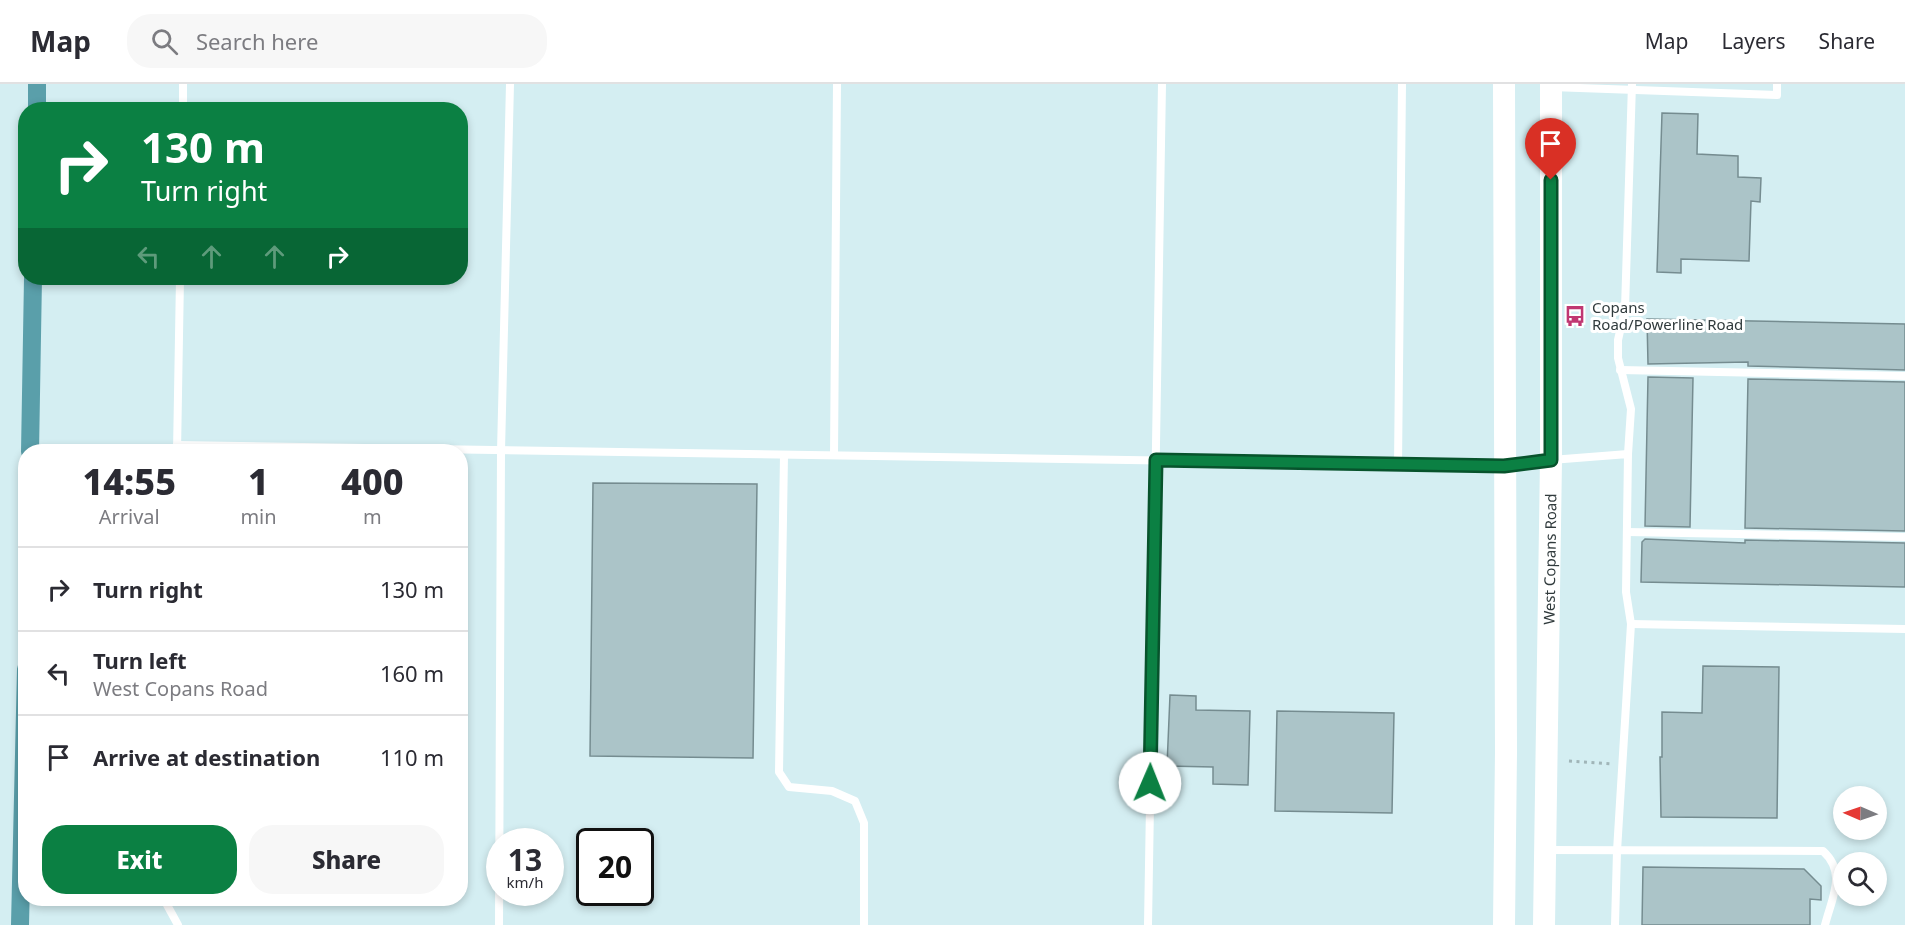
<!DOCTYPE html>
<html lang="en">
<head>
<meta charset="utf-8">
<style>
	:root { --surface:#fff; --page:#f7f7f7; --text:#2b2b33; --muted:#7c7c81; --line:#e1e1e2; --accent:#0b8043 }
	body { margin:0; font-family:"Noto Sans",sans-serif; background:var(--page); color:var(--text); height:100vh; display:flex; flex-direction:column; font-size:22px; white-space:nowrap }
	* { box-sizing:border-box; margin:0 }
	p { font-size:20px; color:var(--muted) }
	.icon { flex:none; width:33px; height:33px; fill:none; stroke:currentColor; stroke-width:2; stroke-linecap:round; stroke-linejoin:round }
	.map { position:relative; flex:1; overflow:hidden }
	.panel { position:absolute; left:18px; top:360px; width:450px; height:462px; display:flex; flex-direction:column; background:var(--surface); border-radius:24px; box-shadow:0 3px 9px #0003 }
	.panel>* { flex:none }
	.top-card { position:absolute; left:18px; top:18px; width:450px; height:183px; border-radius:24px; box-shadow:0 3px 9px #0003; background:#0b8043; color:#fff; overflow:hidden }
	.needle { width:39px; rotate:272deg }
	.tools { position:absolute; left:1833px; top:702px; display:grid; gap:12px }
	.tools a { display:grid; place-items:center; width:54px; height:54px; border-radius:50%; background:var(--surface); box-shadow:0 3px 9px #0003; font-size:30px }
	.speed { position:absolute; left:486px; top:744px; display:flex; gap:12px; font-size:30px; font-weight:700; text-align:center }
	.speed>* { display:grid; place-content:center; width:78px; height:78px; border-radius:50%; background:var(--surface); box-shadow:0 3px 9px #0003; line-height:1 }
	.speed small { font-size:15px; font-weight:400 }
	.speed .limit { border:3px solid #111; border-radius:9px; background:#fff; color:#111 }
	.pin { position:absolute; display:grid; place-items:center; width:51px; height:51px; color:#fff; margin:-62px -26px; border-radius:50% 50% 50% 0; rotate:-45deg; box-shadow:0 0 6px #0007 }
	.pin .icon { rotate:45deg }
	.me { position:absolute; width:66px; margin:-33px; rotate:1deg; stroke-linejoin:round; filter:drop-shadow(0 0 4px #0008) }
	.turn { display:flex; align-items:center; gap:21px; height:126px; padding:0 24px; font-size:27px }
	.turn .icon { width:78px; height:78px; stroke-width:2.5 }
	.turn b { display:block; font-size:42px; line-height:51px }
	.lanes { display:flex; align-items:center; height:57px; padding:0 24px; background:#0003; justify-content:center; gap:30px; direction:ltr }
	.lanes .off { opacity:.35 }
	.eta { display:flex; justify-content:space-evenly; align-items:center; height:102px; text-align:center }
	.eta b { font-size:36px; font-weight:800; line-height:42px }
	.action { display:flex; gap:12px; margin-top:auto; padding:12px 24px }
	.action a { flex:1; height:69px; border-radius:24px; background:var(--accent); color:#fff; font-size:24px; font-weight:800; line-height:69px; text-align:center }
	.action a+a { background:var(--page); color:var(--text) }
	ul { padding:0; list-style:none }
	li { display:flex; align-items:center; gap:18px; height:84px; padding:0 24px; border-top:2px solid var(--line) }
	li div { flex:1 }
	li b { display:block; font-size:22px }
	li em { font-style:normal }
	header { display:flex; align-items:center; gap:36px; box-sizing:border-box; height:84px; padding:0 30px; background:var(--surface); border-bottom:2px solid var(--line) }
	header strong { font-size:28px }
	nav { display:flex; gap:33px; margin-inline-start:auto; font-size:21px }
	.search { width:420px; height:54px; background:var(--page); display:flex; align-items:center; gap:15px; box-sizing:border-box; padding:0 21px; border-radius:24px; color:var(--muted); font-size:22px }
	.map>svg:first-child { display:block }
</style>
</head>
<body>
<header>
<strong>Map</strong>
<div class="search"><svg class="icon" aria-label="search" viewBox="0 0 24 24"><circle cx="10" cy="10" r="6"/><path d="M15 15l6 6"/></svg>Search here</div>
<nav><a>Map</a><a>Layers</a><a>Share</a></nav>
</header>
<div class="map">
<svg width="1905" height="841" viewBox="0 0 1905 841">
	<rect width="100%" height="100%" fill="#d4eef2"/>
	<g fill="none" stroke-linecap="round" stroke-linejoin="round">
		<!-- canal -->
		<g stroke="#5a9faa" stroke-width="18">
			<polyline points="37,26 37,0"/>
			<polyline points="30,368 33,194"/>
			<polyline points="20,841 26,585"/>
		</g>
	</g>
	<!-- building -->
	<g fill="#abc4c8" stroke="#758c90" stroke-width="1.5">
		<polygon points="1662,29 1698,30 1697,70 1738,72 1738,93 1761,94 1760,118 1751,117 1749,177 1681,175 1681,189 1657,188"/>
		<polygon points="1647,235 1905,240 1905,286 1748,282 1748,278 1648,280"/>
		<polygon points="1648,293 1693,294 1690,443 1645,442"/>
		<polygon points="1748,295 1905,298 1905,447 1745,444"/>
		<polygon points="593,399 757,400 753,674 590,672"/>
		<polygon points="1645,455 1745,459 1745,456 1905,459 1905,503 1641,498 1642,458"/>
		<polygon points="1703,582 1779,583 1777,734 1661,733 1660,673 1662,673 1662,628 1702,629"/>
		<polygon points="1170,611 1196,612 1196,626 1250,627 1248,701 1213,700 1213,683 1167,682"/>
		<polygon points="1277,627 1394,629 1392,729 1275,727"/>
		<polygon points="1643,783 1804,785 1821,802 1821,816 1810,815 1810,841 1642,841"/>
	</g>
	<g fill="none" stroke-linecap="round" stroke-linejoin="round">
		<!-- path -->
		<polyline stroke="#a0b5b8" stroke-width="3" stroke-dasharray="3 4.5" stroke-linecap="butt" points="1569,677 1612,680"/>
		<!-- service -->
		<g stroke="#fff" stroke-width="8">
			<polyline points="1551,3 1777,11 1777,0"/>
			<polyline points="183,26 183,0"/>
			<polyline points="1620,286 1905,292"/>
			<polyline points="177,361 1504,382 1551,376 1628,370 1626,508 1631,540 1617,767 1615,841"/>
			<polyline points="177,368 180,194"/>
			<polyline points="1628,370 1631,325 1618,274 1618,256 1625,225 1632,0"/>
			<polyline points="784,371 779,688 789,703 832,707 855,717 864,739 864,841"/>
			<polyline points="834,371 837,0"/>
			<polyline points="1398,381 1402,0"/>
			<polyline points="1627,448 1905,453"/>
			<polyline points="1631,540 1905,545"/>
			<path d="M 1545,766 L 1823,767 C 1847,789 1832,813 1825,841"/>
			<polyline points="166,814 166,819 178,841"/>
			<polyline points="499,841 501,367 510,0"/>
			<polyline points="1148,841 1162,0"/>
		</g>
		<!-- secondary -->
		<g stroke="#fff" stroke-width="22">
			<polyline points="1504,0 1506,668 1504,841"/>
			<path id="s1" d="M 1544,841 L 1551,376 L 1551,0"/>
		</g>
	</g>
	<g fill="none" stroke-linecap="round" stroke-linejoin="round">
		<defs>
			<polyline id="route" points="1150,699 1156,376 1504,382 1551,376 1551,96"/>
		</defs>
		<!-- route casing -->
		<use href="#route" stroke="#07532c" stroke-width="15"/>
		<!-- route -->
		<use href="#route" stroke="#0b8043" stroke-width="10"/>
	</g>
	<!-- icons -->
	<defs>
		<symbol id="bus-bare" viewBox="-9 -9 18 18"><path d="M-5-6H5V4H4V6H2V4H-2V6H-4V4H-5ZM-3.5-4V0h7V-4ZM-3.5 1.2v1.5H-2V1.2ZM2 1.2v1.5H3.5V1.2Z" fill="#c03772" stroke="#fff" stroke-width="2.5" paint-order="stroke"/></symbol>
	</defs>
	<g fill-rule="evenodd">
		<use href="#bus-bare" x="1560" y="217" width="30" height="30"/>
	</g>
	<g text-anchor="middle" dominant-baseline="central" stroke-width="6" stroke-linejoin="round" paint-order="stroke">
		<!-- poi labels -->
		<g font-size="15" fill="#303a3c" stroke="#fff" text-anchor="start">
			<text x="1592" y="223">Copans<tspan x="1592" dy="17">Road/Powerline Road</tspan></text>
		</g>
		<!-- street labels -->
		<g font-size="15" fill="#303a3c" stroke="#fff">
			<text stroke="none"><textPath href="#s1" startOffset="366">West Copans Road</textPath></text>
		</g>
	</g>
</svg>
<div class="tools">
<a><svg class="needle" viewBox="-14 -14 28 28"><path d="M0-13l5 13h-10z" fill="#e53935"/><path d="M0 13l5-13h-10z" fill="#7c7c81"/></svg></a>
<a><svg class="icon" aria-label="search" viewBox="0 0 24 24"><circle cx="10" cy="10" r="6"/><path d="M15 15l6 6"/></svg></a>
</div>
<div class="speed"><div>13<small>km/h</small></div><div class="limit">20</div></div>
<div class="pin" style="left:1551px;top:96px;background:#d93025"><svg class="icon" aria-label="arrive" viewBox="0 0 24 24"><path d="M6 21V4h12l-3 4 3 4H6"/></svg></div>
<svg class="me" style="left:1150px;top:699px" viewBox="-20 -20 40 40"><circle r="19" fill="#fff"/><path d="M0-13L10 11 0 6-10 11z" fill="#0b8043"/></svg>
<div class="top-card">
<div class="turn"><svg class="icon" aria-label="right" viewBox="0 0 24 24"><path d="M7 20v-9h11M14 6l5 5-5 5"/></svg><div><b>130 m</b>Turn right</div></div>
<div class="lanes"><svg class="icon off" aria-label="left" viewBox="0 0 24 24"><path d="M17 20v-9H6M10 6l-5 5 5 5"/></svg><svg class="icon off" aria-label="ahead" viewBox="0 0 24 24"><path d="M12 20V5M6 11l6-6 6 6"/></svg><svg class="icon off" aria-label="ahead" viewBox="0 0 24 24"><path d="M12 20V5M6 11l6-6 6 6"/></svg><svg class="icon" aria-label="right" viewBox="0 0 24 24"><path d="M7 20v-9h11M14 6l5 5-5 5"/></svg></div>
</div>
<section class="panel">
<div class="eta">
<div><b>14:55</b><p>Arrival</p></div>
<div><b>1</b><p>min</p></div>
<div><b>400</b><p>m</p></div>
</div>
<ul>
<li><svg class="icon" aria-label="right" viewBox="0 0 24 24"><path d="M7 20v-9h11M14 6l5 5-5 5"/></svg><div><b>Turn right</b></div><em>130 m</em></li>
<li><svg class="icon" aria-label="left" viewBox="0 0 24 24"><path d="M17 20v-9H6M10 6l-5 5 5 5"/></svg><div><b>Turn left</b><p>West Copans Road</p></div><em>160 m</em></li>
<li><svg class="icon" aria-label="arrive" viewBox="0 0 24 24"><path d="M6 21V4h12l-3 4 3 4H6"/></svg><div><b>Arrive at destination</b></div><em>110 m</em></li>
</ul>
<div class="action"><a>Exit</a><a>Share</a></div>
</section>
</div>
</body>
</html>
